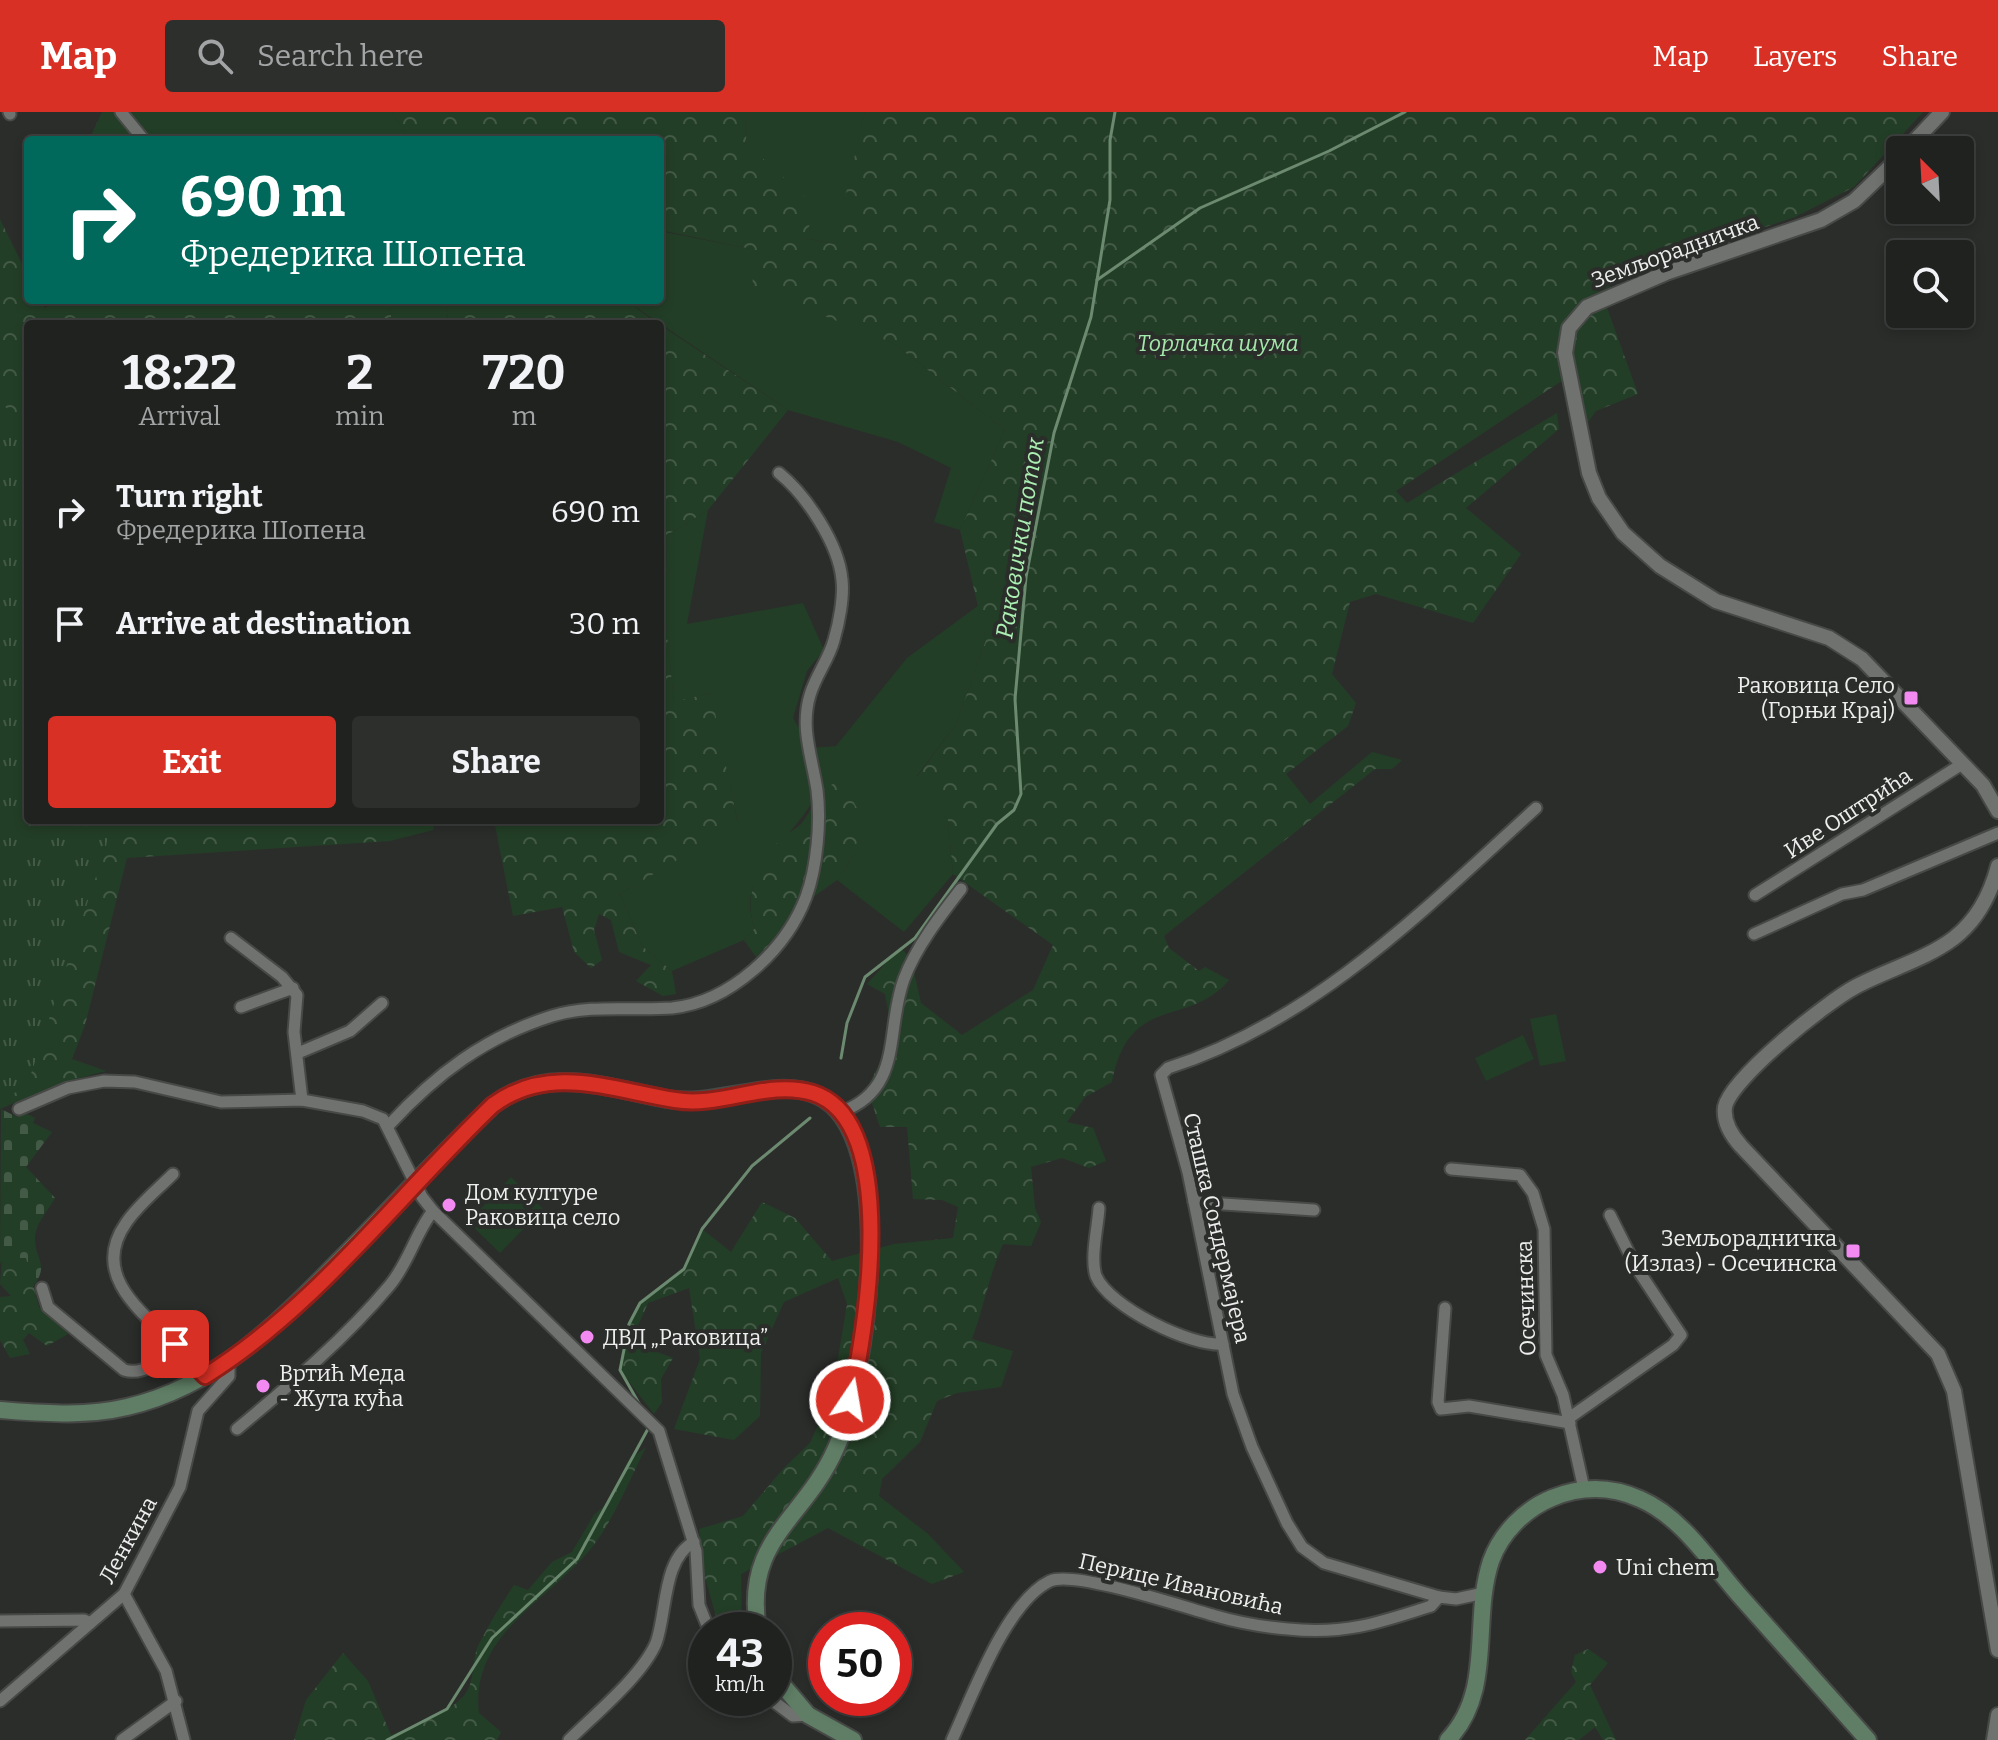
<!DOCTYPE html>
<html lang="en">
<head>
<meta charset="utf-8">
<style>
	:root { --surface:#202220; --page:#2d2f2d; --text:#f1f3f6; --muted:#a2a4a5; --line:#3d3f3e; --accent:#d93025 }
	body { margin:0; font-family:Bitter,serif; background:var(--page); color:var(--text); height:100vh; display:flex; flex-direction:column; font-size:30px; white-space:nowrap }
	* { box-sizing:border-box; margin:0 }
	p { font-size:26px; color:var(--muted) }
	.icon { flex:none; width:44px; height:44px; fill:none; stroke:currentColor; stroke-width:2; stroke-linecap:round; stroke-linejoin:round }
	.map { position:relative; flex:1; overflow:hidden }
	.panel { position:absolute; left:24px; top:208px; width:640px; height:504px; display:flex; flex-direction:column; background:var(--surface); border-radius:8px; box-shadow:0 4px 12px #0003,0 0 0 2px var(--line) }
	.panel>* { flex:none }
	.hud { position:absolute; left:24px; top:24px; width:640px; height:168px; border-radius:8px; box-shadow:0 4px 12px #0003,0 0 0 2px var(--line); background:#00695c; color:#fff; overflow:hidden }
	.needle { width:52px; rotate:336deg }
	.buttons { position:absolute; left:1886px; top:24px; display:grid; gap:16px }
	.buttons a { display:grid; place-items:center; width:88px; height:88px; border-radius:8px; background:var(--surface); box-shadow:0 4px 12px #0003,0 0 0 2px var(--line); font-size:40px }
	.speed { position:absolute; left:688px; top:1500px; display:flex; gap:16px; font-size:40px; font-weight:700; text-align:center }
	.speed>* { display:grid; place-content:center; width:104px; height:104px; border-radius:50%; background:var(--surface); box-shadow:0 4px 12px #0003,0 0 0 2px var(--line); line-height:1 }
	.speed small { font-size:20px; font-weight:400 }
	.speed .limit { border:12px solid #d22; background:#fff; color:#111 }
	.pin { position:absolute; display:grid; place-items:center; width:68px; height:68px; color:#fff; margin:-34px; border-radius:16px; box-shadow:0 4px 12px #0006 }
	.me { position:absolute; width:88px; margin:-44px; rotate:12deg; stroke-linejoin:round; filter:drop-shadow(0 0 6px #0008) }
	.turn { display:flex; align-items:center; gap:28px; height:168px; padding:0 24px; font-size:36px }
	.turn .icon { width:104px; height:104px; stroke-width:2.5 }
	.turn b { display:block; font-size:56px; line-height:68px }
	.eta { display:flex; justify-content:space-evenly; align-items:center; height:136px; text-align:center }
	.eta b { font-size:48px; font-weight:700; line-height:56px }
	.action { display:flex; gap:16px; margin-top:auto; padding:16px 24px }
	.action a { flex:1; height:92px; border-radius:8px; background:var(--accent); color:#fff; font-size:32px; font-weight:700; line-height:92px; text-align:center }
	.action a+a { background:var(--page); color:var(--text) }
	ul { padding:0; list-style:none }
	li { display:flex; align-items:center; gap:24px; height:112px; padding:0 24px }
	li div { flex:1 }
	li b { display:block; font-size:30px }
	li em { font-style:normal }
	header { display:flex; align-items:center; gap:48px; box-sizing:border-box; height:112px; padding:0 40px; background:var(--accent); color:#fff }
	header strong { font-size:38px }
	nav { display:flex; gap:44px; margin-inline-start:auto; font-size:28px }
	.search { width:560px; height:72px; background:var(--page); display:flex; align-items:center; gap:20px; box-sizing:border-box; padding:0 28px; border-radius:8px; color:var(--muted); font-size:30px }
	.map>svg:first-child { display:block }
</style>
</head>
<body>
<header>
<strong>Map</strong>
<div class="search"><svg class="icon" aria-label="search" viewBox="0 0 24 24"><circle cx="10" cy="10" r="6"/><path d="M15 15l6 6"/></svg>Search here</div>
<nav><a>Map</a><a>Layers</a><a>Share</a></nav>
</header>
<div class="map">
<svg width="1998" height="1628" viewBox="0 0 1998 1628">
	<defs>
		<pattern id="forest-crowns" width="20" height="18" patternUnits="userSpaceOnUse" patternTransform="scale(2)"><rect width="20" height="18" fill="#233e26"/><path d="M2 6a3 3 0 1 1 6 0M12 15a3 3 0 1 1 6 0" fill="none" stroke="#435a46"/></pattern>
		<pattern id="cemetery-stones" width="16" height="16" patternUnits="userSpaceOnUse" patternTransform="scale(2)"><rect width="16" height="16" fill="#233e26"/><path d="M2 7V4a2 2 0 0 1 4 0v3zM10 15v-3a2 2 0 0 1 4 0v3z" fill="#435a46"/></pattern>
		<pattern id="park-tufts" width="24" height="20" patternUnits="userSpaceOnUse" patternTransform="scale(2)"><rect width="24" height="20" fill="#233e26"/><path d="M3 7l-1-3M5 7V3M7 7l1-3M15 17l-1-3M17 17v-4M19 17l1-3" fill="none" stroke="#435a46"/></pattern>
	</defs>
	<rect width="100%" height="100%" fill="#2b2d2b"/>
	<!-- grass -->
	<g fill="#233e26">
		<polygon points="119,0 391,0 411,28 137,28"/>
		<polygon points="747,0 865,0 835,132 804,126 746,31"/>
		<polygon points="660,119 751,137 810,197 893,231 1005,318 960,418 934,410 951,356 898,330 788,298 625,188 660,188"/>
		<polygon points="389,188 446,188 448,212 392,212"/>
		<path d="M 708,398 L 687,512 L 803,491 L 824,538 L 807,559 L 793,606 L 811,636 L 836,634 L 907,546 L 979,493 L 986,528 L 956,612 L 917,664 L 948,708 L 953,762 L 904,820 L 837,768 L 855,741 L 814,687 C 791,729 733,762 755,816 L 744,828 L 672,859 L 642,834 L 620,782 L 738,711 L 710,581 L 674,591 L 665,502 L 667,423 Z"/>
		<polygon points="1556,902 1566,949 1540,954 1530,907"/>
		<polygon points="1523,923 1534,947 1486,969 1475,946"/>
		<polygon points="511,1065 543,1097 500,1141 468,1110"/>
	</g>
	<!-- forest -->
	<g fill="url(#forest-crowns)">
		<polygon points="102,0 115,0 136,28 89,28"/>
		<path d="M 391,0 L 747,0 L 746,31 L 817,96 L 804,126 L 834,132 L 865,0 L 1923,0 L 1854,75 L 1795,105 L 1659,151 L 1601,179 L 1638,282 L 1596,299 L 1580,321 L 1572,262 L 1396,379 L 1407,391 L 1557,301 L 1559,317 L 1466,396 L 1521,442 L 1473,511 L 1376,482 L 1350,490 L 1332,562 L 1356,591 L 1348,614 L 1286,662 L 1310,692 L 1372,640 L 1402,648 L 1392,657 L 1375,657 L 1164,824 L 1169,836 L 1199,859 L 1205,855 L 1229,868 C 1188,917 1129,880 1112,970 L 1085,985 L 1067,1010 L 1093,1016 L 1106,1049 L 1089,1056 L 1062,1046 L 1031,1055 L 1035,1096 L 1041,1110 L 1031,1134 L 1003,1132 C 989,1163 984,1195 972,1227 L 1013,1239 L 1001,1275 L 957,1281 L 937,1289 L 920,1330 L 882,1367 L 879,1384 L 928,1422 L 964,1460 L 932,1472 L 828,1416 L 741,1462 L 742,1518 L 720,1518 L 702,1455 L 699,1417 L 743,1404 L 783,1357 L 810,1331 L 832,1282 L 847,1192 L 838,1166 L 784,1190 L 761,1241 L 760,1304 L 734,1328 L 674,1317 L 700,1247 L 689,1176 L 648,1191 L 637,1216 L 655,1239 L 673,1246 L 661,1267 L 662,1290 L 654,1302 L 620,1258 L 629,1212 L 640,1191 L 684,1157 L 702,1117 L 731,1140 L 762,1090 L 795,1106 L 832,1149 L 894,1132 L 953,1126 L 958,1095 L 942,1088 L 913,1087 L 907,1015 L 880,1015 L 867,976 L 893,925 L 885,882 L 867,872 L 900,835 L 911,847 L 921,891 L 962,923 L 1033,878 L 1053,833 L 953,762 L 948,708 L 917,665 L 956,612 L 986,528 L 960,418 L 1005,318 L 893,231 L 753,176 L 751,137 L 660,118 L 660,28 L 411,28 Z"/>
		<polygon points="0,107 28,164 28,188 40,188 45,196 58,188 389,188 392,212 28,212 28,708 435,708 433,718 390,729 127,746 85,913 72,947 106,959 61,971 0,997"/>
		<polygon points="446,188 625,188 658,212 448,212"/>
		<polygon points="660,213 788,298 708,398 667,423 665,502 674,590 711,581 738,712 620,782 642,834 672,859 676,882 663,884 636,869 651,853 619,840 611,808 599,802 594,818 602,848 591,856 574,840 562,795 513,804 494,708 660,708"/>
		<path d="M 841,668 L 861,703 L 855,741 L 837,768 L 799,795 L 786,817 L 756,845 L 744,828 L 755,816 C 743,787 757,749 781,727 C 787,721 795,718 801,712 C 818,691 813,680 841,668 Z"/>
		<polygon points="2,1146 26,1146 39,1195 68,1222 47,1234 29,1221 23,1228 30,1242 10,1246 0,1228 0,1185 11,1184 0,1172"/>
		<path d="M 646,1335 C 629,1369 613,1410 589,1439 C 546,1490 470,1523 479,1601 L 501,1620 L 497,1628 L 294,1628 L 306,1588 L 343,1541 L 368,1569 L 391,1623 C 416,1613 443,1604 463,1585 C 476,1571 471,1547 479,1532 C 490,1511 501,1492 514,1473 L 528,1478 L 552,1450 L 572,1440 L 594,1403 L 609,1390 L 628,1349 Z"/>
		<polygon points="1588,1537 1608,1551 1590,1573 1616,1628 1603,1628 1595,1615 1579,1628 1525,1628 1576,1570 1571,1560 1575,1543"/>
	</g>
	<!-- cemetery -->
	<path fill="url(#cemetery-stones)" d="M 1,997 L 17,1005 L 23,1000 L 35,1006 L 33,1011 L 52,1020 L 26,1055 L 55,1086 C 48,1099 35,1111 35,1127 C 35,1149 50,1151 33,1175 L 26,1146 L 3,1146 L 0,1152 Z"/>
	<!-- park -->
	<polygon fill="url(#park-tufts)" points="0,289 28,320 28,708 111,708 106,734 27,974 0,989"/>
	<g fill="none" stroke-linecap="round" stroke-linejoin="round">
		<!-- stream -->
		<g stroke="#6c8a70" stroke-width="3">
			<polyline points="1097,168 1200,96 1329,39 1405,0"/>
			<polyline points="841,946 847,911 865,865 915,826 997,712 1014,698 1021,682 1015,587 1026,465 1054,321 1091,205 1110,88 1110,28 1115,0"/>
			<polyline points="641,1295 620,1258 629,1212 640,1191 684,1157 702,1117 752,1054 810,1006"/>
			<polyline points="387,1628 447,1597 492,1526 577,1447 649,1315"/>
		</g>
		<defs>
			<g id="minor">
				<polyline points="9,0 10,2"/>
				<polyline points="121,0 144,28"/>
				<polyline points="1755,783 1962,652"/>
				<polyline points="1754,822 1842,782 1863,778 1998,721"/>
				<polyline points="231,826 282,865 297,883 294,920 302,988"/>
				<polyline points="241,895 293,876"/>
				<polyline points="298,941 350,919 382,891"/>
				<polyline points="19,997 68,976 104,969 135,970 221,990 302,988 363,999 383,1007 422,1085 433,1099 659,1319 696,1439 699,1493 709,1518"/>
				<path d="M 841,1000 C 904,977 885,918 904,867 C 916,835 940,804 961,777"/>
				<path d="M 389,1013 C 436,962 485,925 552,904 C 591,892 632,899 672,896 C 730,890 786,838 806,785 C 817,755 821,710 817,678 C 812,645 800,616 810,583 C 816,563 829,547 834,528 C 839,511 844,485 842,468 C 839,432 806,383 779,361"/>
				<polyline points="1451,1057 1520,1063 1533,1081 1544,1117 1546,1243 1563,1283 1584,1377"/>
				<path d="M 173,1062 C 157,1078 138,1093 126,1111 C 80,1177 175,1219 205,1264"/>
				<polyline points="1194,1090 1314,1098"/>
				<path d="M 1099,1096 C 1098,1114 1090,1146 1096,1164 C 1109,1195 1191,1235 1223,1232"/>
				<path d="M 42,1176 L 48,1195 L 124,1258 C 144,1264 163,1248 175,1232"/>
				<polyline points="1445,1196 1438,1290 1441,1297 1469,1294 1570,1311"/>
				<polyline points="1569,1306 1673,1233 1681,1223 1636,1155 1610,1103"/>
				<path d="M 237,1317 C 291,1272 345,1227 390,1173 C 409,1150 416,1120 433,1099"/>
				<polyline points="124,1482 166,1559 184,1628"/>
				<path d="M 1439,1485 L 1324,1451 L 1302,1435 L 1287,1411 L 1252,1335 L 1233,1282 L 1188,1060 L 1161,963 L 1168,956 C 1315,909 1425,797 1536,696"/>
				<polyline points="0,1509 84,1508 90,1511"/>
				<polyline points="769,1586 793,1604 808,1603"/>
				<polyline points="0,1589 124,1482 180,1375 198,1299 229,1264 229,1249"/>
				<polyline points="122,1628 176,1589"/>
				<path d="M 569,1628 C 594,1603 642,1564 656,1531 C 667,1502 662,1447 694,1430"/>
				<path d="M 952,1628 C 972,1585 1006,1490 1050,1469 C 1075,1458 1186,1496 1216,1504 C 1240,1511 1264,1515 1288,1517 C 1344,1523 1379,1511 1431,1494 L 1439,1485 L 1456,1487 L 1484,1481"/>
			</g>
			<g id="tertiary">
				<polyline points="1906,38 1942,0"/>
				<polyline points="1900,45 1854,89 1821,108 1666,161 1587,195 1569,216 1565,241 1589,361 1599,386 1623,421 1660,454 1716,489 1829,526 1862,547 1983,673 1998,699"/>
				<path d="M 1998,754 C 1991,781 1977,808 1954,826 C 1925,848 1886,858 1855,875 C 1827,890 1731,966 1725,995 C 1723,1010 1732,1024 1741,1034 L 1938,1242 L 1954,1279 L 1998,1538"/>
				<polyline points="1994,1628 1998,1603"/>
			</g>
			<g id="secondary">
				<path d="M 0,1298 C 43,1301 85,1305 127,1295 C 221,1273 283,1206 348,1140 C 396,1091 443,1041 493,993 C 548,952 607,976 667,987 C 716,996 773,964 817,983 C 902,1019 866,1268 836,1336 C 804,1409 743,1426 758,1518"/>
				<polyline points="774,1563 808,1603 853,1628"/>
				<path d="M 1448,1628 C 1495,1578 1471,1509 1491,1449 C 1501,1421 1525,1397 1552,1386 C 1581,1374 1611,1374 1640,1387 C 1682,1405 1710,1450 1739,1483 C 1782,1531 1825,1580 1868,1628"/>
			</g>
		</defs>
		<!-- minor casing -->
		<use href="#minor" stroke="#474947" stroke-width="15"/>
		<!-- tertiary casing -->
		<use href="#tertiary" stroke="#474947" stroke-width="18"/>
		<!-- secondary casing -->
		<use href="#secondary" stroke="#474947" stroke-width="20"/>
		<!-- minor -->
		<use href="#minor" stroke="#707270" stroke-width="11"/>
		<!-- tertiary -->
		<use href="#tertiary" stroke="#707270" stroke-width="14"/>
		<!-- secondary -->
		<use href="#secondary" stroke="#5f7e65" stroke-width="16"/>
	</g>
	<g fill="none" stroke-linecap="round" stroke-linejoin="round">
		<defs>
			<path id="route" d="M 175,1232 L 205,1264 C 313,1198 401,1081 493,993 C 550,951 612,978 675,988 C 721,996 768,967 813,981 C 901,1009 866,1222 850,1288"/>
		</defs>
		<!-- route casing -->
		<use href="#route" stroke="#8d1f18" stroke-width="20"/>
		<!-- route -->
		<use href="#route" stroke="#d93025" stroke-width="14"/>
	</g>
	<!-- markers -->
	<g fill="#f28af2" stroke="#2b2d2b" stroke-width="3">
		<rect x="1903" y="578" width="16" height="16" rx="4"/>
		<circle cx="449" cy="1093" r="8"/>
		<rect x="1845" y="1131" width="16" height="16" rx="4"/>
		<circle cx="587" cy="1225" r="8"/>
		<circle cx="263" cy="1274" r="8"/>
		<circle cx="1600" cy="1455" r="8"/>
	</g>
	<g text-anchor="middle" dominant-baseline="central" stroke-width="8" stroke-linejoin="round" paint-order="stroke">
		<!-- street labels -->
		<g font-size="22" fill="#edeeed" stroke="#2b2d2b">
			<text transform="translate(1675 139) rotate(-20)">Земљорадничка</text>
			<text transform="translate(1848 701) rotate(-33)">Иве Оштрића</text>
			<text transform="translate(1217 1116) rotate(77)">Сташка Сондермајера</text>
			<text transform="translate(1526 1186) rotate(-92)">Осечинска</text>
			<text transform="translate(128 1428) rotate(-61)">Ленкина</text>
			<text transform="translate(1181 1472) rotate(13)">Перице Ивановића</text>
		</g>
		<!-- park labels -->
		<g font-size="22" font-style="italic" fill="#a4e8ab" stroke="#2b2d2b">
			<text x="1218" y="231">Торлачка шума</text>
		</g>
		<!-- poi labels -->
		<g font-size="22" fill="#edeeed" stroke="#2b2d2b" text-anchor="start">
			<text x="1895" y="573" text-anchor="end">Раковица Село<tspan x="1895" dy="25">(Горњи Крај)</tspan></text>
			<text x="465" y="1080">Дом културе<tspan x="465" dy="25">Раковица село</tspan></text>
			<text x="1837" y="1126" text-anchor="end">Земљорадничка<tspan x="1837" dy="25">(Излаз) - Осечинска</tspan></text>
			<text x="603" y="1225">ДВД „Раковица”</text>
			<text x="279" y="1261">Вртић Меда<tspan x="279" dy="25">- Жута кућа</tspan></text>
			<text x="1616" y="1455">Uni chem</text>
		</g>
		<!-- water labels -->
		<g font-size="24" font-style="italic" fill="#abefb2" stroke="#2b2d2b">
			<text transform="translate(1020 426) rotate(-81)">Раковички поток</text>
		</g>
	</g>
</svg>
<div class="buttons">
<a><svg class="needle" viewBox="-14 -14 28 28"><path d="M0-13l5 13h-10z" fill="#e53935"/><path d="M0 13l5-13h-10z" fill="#a2a4a5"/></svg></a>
<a><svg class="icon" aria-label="search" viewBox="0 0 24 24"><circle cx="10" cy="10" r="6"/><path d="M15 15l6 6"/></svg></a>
</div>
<div class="speed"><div>43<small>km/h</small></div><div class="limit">50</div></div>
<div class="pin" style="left:175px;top:1232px;background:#d93025"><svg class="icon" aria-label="arrive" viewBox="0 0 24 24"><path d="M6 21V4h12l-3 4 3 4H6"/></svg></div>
<svg class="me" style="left:850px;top:1288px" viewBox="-20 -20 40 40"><circle r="17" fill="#d93025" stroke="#fff" stroke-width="3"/><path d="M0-11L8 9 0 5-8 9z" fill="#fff"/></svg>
<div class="hud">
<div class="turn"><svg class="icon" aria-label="right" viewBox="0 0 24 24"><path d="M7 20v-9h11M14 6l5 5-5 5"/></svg><div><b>690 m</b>Фредерика Шопена</div></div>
</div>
<section class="panel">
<div class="eta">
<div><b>18:22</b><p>Arrival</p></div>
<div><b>2</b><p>min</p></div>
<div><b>720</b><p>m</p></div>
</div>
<ul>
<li><svg class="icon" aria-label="right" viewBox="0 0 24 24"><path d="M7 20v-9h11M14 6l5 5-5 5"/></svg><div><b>Turn right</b><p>Фредерика Шопена</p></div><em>690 m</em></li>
<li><svg class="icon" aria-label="arrive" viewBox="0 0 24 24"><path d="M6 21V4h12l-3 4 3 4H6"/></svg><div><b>Arrive at destination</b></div><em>30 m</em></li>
</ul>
<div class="action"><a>Exit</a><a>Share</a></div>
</section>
</div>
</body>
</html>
